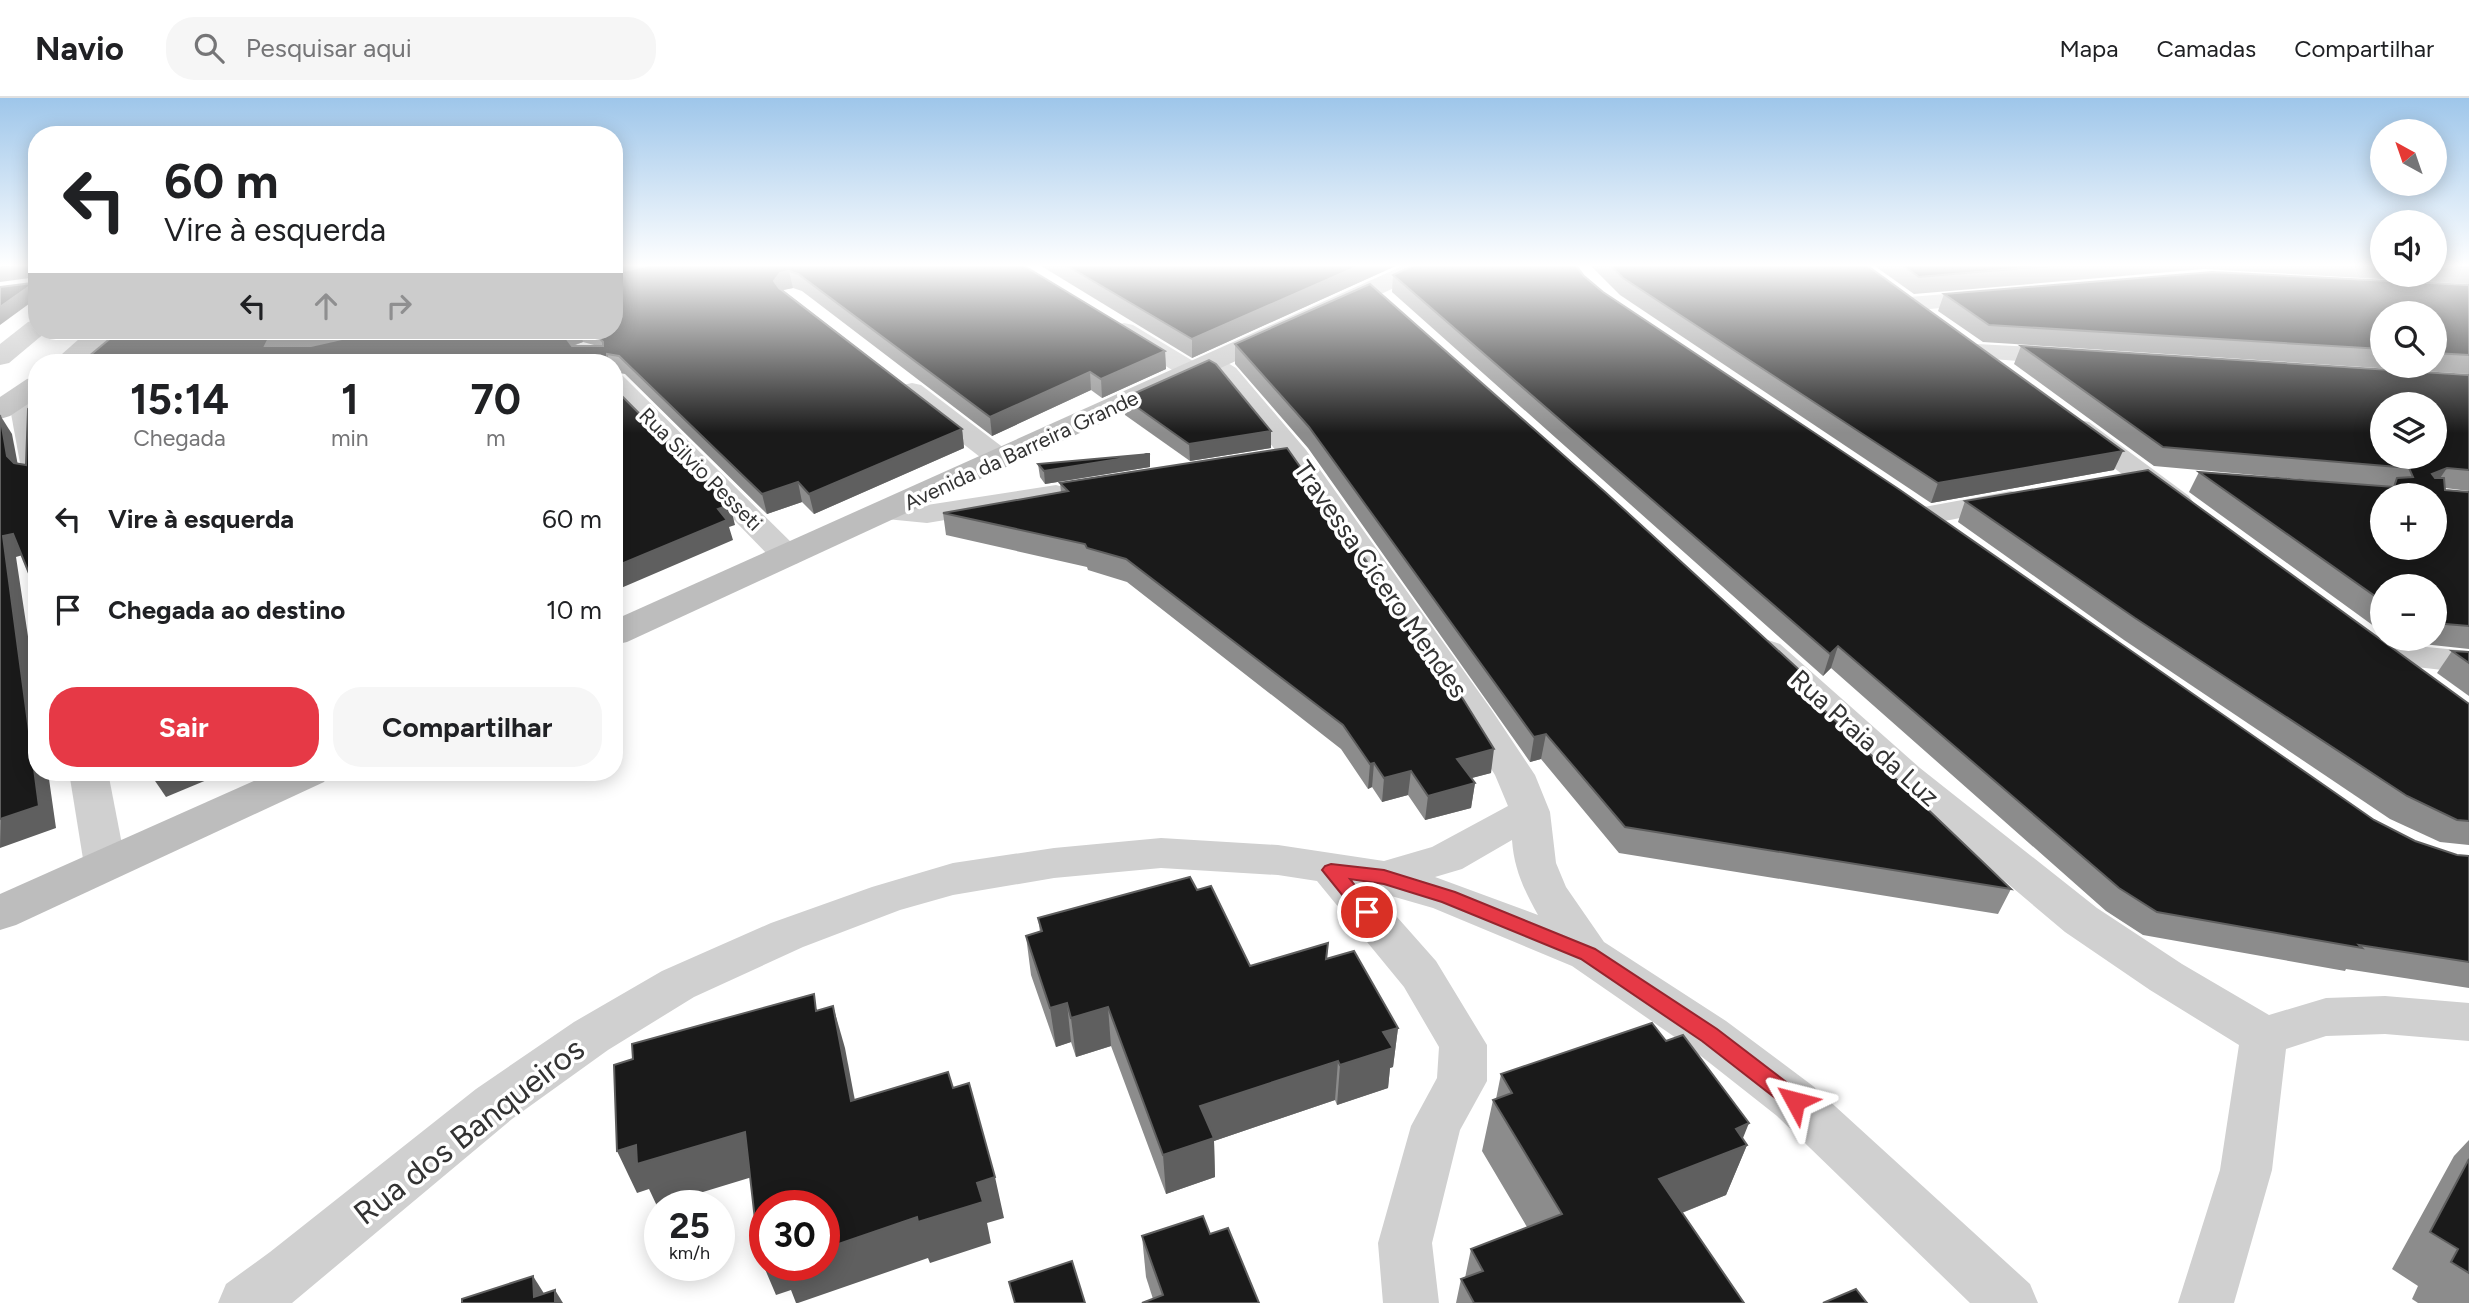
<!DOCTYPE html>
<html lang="pt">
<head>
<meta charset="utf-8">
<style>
	:root { --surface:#fff; --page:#f6f6f6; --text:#202124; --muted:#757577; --line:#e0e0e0; --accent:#e63946 }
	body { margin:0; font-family:Figtree,sans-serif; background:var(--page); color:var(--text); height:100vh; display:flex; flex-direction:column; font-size:26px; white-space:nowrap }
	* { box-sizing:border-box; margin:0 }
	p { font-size:23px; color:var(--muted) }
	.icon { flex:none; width:38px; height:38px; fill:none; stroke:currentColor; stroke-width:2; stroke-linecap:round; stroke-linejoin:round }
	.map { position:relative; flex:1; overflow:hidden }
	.side { position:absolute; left:28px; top:256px; width:595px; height:427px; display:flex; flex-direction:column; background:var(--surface); border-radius:28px; box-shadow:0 4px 18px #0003 }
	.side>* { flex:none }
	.hud { position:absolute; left:28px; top:28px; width:595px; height:214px; border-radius:28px; box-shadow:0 4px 18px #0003; background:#fff; color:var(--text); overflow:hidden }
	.needle { width:46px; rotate:320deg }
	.tools { position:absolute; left:2370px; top:21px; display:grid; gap:14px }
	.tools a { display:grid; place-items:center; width:77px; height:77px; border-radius:50%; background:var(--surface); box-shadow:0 4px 18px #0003; font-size:35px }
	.speed { position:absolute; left:644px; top:1092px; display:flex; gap:14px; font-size:35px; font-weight:700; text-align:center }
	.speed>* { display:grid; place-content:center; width:91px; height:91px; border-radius:50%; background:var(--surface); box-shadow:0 4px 18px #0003; line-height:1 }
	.speed small { font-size:18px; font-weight:400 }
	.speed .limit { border:10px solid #d22; background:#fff; color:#111 }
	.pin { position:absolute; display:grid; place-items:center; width:60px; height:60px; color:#fff; margin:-30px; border:4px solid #fff; border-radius:50%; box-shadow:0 2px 7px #0007 }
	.me { position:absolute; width:77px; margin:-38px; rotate:308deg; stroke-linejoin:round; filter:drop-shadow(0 0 5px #0008) }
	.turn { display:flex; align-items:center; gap:24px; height:147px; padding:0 21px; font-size:32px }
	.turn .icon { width:91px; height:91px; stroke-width:2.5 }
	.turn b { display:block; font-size:49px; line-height:60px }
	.lanes { display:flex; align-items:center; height:66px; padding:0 21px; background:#0003; justify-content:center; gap:35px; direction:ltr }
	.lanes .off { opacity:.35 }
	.eta { display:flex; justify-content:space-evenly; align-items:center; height:119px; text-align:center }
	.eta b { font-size:42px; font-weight:700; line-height:49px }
	.action { display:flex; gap:14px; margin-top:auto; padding:14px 21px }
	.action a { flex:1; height:80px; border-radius:28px; background:var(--accent); color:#fff; font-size:28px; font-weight:700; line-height:80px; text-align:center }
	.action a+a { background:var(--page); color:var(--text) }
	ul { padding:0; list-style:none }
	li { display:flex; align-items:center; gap:21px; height:91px; padding:0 21px }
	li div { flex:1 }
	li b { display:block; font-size:26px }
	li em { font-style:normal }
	header { display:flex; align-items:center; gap:42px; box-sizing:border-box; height:98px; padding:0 35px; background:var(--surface); border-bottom:2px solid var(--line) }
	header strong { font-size:33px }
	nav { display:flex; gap:38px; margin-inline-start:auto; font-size:24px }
	.search { width:490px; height:63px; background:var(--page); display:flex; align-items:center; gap:18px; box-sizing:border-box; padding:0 24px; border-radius:28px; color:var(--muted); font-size:26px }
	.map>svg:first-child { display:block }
</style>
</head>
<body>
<header>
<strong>Navio</strong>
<div class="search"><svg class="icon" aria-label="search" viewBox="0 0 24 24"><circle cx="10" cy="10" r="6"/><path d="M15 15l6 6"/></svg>Pesquisar aqui</div>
<nav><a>Mapa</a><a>Camadas</a><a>Compartilhar</a></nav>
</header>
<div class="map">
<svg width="2469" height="1205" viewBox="0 0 2469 1205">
	<rect width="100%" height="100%" fill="#fff"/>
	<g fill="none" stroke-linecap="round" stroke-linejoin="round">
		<!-- minor -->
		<g fill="#d0d0d0" fill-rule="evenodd">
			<polygon points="2408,177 2433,177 2469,204 2469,222 2461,220"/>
			<polygon points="1993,192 2001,194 2005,199 2001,204 1910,213 1902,211 1898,206 1902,201 1910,199"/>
			<path d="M 1124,225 L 1133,227 L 1198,266 L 1200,259 L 1209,256 L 1218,259 L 1236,270 L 1306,352 L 1491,611 L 1535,677 L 1550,714 L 1556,765 L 1566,789 L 1604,844 L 1726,923 L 1813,988 L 2030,1186 L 2038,1205 L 1970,1205 L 1777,1018 L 1692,951 L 1572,868 L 1433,810 L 1374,793 L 1436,863 L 1487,947 L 1487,983 L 1460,1032 L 1432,1145 L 1439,1205 L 1383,1205 L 1378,1145 L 1411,1028 L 1437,980 L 1439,949 L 1404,889 L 1317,783 L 1278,777 L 1161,770 L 1054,780 L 953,797 L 900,812 L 803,849 L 694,899 L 608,952 L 512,1021 L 292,1205 L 218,1205 L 226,1186 L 270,1154 L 476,991 L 574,924 L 662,873 L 771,825 L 872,789 L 953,765 L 1054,750 L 1161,740 L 1278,747 L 1384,763 L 1432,749 L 1508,708 L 1495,677 L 1462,623 L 1285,364 L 1218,280 L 1203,271 L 1200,278 L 1191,281 L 1182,278 L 1115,237 L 1112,232 L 1115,227 ZM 1512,742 C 1514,771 1524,792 1538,817 L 1435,779 L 1462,771 Z"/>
			<polygon points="1976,246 2069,251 2078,254 2082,259 2078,264 2069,267 1967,259 1963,254 1967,249"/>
			<polygon points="614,276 623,278 798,451 803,458 798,465 787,468 776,465 614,299"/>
			<polygon points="912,285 921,287 1009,354 1013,360 1009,366 999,369 989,366 903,299 899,293 903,287"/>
			<polygon points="21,291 30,293 37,310 37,385 27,382 22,376 8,299 12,293"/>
			<polygon points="2079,322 2089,324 2189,398 2193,404 2189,410 2178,413 2167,410 2069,336 2065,330 2069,324"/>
			<polygon points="1056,387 1067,390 1071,396 1067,402 927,425 876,420 872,414 876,408 887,405 927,407"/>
			<polygon points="2011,393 2022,396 2026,402 2022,408 1924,427 1913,424 1909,418 1913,412 1924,409"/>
			<polygon points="1768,542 1780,546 1920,670 2097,810 2182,866 2269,917 2326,900 2385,898 2469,905 2469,943 2385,936 2326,938 2286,951 2272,1072 2234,1205 2178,1205 2220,1072 2239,947 2150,892 2065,834 1892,688 1756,560 1750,553 1756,546"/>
			<polygon points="2384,545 2469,553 2469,575 2372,564 2366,556 2372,548"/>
			<polygon points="69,674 108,674 126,767 120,778 105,782 90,778 84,767"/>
		</g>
		<!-- secondary -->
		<g fill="#bdbdbd" fill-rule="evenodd">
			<polygon points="1407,166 1438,166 1435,171 627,544 614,547 614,522"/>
			<polygon points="37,221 37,233 46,234 9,265 0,267 0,246 28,224"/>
			<polygon points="88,233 117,233 82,264 53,264"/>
			<polygon points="37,279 37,300 10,318 0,321 0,299 27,281"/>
			<polygon points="274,674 330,674 324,684 16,827 0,832 0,796"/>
		</g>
	</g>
	<!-- wall -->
	<g fill="#8c8c8c" fill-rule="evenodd">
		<path d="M 1021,166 L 1165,253 L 1166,271 L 1102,300 L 1091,292 L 992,338 L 802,193 L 793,190 L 783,192 L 962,331 L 964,350 L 814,416 L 802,404 L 767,416 L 625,276 L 614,274 L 614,264 L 82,264 L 377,233 L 614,233 L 614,175 ZM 583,244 L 594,247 L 595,248 L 573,248 Z"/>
		<polygon points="1038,166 1400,166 1192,260"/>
		<polygon points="1589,166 1865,166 2114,372 1931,405 1620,197"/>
		<polygon points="1872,166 2382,166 2382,177 2434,177 2434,166 2469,166 2469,186 2204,171 1914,196"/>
		<polygon points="1393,177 1584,178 1603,194 2374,722 2415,743 2457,757 2469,758 2469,890 2346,871 2345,873 2143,837 2106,813 1831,570 1823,578 1392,194"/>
		<path d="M 2469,187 L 2469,276 L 1983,244 L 1938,213 L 1944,196 ZM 2382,215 L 2434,215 L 2434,268 L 2382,268 Z"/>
		<polygon points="1235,246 1807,579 1803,592 2011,791 1998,816 1619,755 1541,661 1530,664 1308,350 1235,266"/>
		<polygon points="2021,248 2469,277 2469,393 2445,390 2445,392 2469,394 2469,551 2395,543 2388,541 2434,541 2434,488 2382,488 2382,534 2189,394 2199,374 2343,385 2154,368 2014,266"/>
		<polygon points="1124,300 1271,350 1190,363 1125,317"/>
		<polygon points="1150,356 1150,369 1045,386 1040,379 1038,366"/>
		<polygon points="1060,385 1491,675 1471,680 1475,685 1471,710 1425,722 1408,697 1382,704 1372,689 1368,691 1341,651 1127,484 1088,472 1087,469 946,437 943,415 1061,394"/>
		<polygon points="1965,403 2469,606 2469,747 2440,744 2390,721 2124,542 1958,424"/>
		<polygon points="2452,553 2469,554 2469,598 2437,575"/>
		<polygon points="1197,792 1250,868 1328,845 1327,861 1398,930 1393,969 1390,970 1388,990 1337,1007 1335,1002 1214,1043 1215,1079 1166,1096 1111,948 1076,959 1071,944 1056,949 1031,877 1026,838 1040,834 1038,820"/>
		<polygon points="1501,976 1743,1041 1747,1047 1726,1097 1682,1115 1744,1205 1456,1205 1461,1181 1465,1180 1471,1151 1527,1129 1482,1053 1493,1002 1496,1001"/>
		<polygon points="2469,1042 2469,1205 2418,1205 2412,1201 2418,1188 2392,1171 2454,1058"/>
		<polygon points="1210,1136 1259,1205 1153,1201 1146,1179 1142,1138"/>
	</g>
	<!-- shaded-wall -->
	<g fill="#5f5f5f">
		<polygon points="614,166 652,166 614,175"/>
		<polygon points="1363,166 1400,166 1192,260 1192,241"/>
		<polygon points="32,167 37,179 0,184 0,171"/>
		<polygon points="789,173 793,190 783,192 777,200 774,183 780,175"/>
		<polygon points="37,183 37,200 0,227 0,209"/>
		<polygon points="294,233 377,233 278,256 265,248 270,238"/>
		<polygon points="565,233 580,233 583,244 574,247 568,254 563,236"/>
		<polygon points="1165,253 1166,271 1102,300 1101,281"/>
		<polygon points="1090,274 1091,292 992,338 990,319"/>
		<polygon points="0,317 12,336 20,378 7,358"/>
		<polygon points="962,331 964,350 814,416 809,396"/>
		<polygon points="1271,333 1271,350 1190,363 1189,346"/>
		<polygon points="2123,353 2114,372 1931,405 1938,385"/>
		<polygon points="1150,356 1150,369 1045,386 1044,373"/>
		<polygon points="2447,370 2434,389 2432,376"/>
		<polygon points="798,384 802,404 767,416 762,396"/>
		<polygon points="730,407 735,427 729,429 733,442 614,493 614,469 718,411"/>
		<polygon points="13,436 26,456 16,459 37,598 37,674 48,674 56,730 0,750 3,438"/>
		<polygon points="1838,548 1831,570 1823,578 1830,556"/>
		<polygon points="1807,579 1799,604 1799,588"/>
		<polygon points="1546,636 1541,661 1530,664 1534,639"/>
		<polygon points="1494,651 1491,675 1453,685 1457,661"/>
		<polygon points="1374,665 1372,689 1368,691 1370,666"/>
		<polygon points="1411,673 1408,697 1382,704 1384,680"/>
		<polygon points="159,674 226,674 166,699 151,677"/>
		<polygon points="1475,685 1471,710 1425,722 1428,698"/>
		<polygon points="1067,905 1071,944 1056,949 1050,910"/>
		<polygon points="833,908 845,950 863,1045 851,1003"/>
		<polygon points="1108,909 1111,948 1076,959 1071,920"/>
		<polygon points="1398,930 1393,969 1390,970 1388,990 1337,1007 1340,967 1383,934"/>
		<polygon points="1338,963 1335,1002 1214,1043 1215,1079 1166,1096 1163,1057 1200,1008"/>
		<polygon points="1749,1025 1739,1050 1747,1047 1726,1097 1641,1131 1659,1081 1736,1031"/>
		<polygon points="745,1034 762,1076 657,1108 649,1091 637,1095 617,1053 636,1047"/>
		<polygon points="995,1079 1004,1120 987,1125 991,1145 930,1165 928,1160 798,1205 796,1205 791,1192 776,1197 759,1157 765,1155 765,1167 824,1167 824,1151 977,1085"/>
		<polygon points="533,1178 550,1205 534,1199"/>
		<polygon points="555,1192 563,1205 555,1205"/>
	</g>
	<!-- building -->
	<g fill="#1a1a1a" stroke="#5f5f5f" stroke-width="2" fill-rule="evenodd">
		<polygon points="0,166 37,166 37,183 0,209 0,189 32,185 32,167 0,171"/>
		<polygon points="655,166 1021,166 1165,253 1101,281 1090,274 990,319 798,176 789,173 780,175 774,183 779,190 962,331 809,396 798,384 762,396 619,258 607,256 607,264 82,264 119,233 294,233 270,238 265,248 311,248 377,233 565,233 563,236 572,248 603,248 603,244 592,233 614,233 614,175"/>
		<polygon points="1064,166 1363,166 1192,241"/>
		<polygon points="1416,166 1575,166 1584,178 1603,194 1900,392 2374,722 2415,743 2457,757 2469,758 2469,864 2359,847 2362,850 2157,814 2119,790 1838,548 1830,556 1393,177"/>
		<polygon points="1609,166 1865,166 2123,353 1938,385 1623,180"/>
		<polygon points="1901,166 2073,166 1919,179"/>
		<polygon points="2434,166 2469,166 2469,169 2434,167"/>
		<polygon points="2212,174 2469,187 2469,257 2434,255 2434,215 2382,215 2382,251 1989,227 1944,196"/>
		<polygon points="1370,186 1605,394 1807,579 1799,588 2011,791 1625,729 1546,636 1534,639 1309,329 1235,246"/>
		<path d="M 2021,248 L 2469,277 L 2469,372 L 2447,370 L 2432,376 L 2435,380 L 2444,380 L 2445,392 L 2469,394 L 2469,528 L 2434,525 L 2434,488 L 2382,488 L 2382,503 L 2199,374 L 2394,389 L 2397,380 L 2413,379 L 2409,370 L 2163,349 ZM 2382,306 L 2434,306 L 2434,359 L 2382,359 ZM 2382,397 L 2434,397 L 2434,450 L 2382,450 Z"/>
		<polygon points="1209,262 1216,266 1271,333 1189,346 1124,300"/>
		<polygon points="614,290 730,407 718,411 727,422 614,469"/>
		<polygon points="37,303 37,495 13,436 3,438 39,708 0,721 0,317 7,358 14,365 26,367 28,311"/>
		<polygon points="1287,350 1463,601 1494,651 1457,661 1475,685 1428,698 1411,673 1384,680 1374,665 1370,666 1343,627 1126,461 1087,450 1085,446 943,415 1068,393 1060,385"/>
		<polygon points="1150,356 1044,373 1038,366"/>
		<polygon points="2148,372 2469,606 2469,723 2457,722 2407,698 2135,520 1965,403"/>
		<polygon points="2452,553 2469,554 2469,565"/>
		<polygon points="1190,779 1197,792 1211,788 1250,868 1328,845 1326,861 1354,853 1398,930 1383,934 1393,950 1340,967 1338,963 1200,1008 1214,1040 1163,1057 1108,909 1071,920 1067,905 1050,910 1026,838 1042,833 1038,820"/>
		<polygon points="814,896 816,913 833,908 851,1003 948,974 953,990 969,985 995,1079 977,1085 983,1104 918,1124 917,1119 824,1151 824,1108 765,1108 765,1155 759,1157 745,1034 637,1066 636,1047 617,1053 614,967 633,961 632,946"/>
		<polygon points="1652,925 1666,943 1683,937 1749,1025 1736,1031 1747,1047 1659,1081 1744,1205 1474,1205 1461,1181 1483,1173 1471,1151 1562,1116 1493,1002 1512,995 1501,976"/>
		<polygon points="2469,1061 2469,1175 2451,1164 2458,1151 2430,1134"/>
		<polygon points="1203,1118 1210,1136 1228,1130 1259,1205 1142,1205 1163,1197 1142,1138"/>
		<polygon points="1072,1163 1085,1205 1014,1205 1015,1205 1009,1184"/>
		<polygon points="533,1178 534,1199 555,1192 555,1205 462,1205 462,1201"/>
		<polygon points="1856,1191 1867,1205 1823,1205"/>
	</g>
	<!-- sky -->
	<linearGradient id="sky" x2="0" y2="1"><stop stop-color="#9ec6ea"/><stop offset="0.5" stop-color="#fff"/><stop offset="1" stop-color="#fff" stop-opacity="0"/></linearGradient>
	<rect width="2469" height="335" fill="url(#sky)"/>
	<!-- route -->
	<polygon fill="#e63946" stroke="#96252e" stroke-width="2" points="1331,766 1384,772 1455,794 1595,851 1717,931 1803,997 1806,1003 1803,1010 1795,1013 1788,1010 1702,943 1581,861 1442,804 1384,786 1350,781 1376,814 1374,819 1360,819 1322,772 1325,768"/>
	<g text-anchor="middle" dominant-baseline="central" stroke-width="7" stroke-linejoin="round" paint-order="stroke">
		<!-- far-street labels -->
		<g font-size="21" fill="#333" stroke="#fff">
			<text transform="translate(1021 352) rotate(-25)">Avenida da Barreira Grande</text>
			<text transform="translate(701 371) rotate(45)">Rua Silvio Pesseti</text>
		</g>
		<!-- street labels -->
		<g font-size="26" fill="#333" stroke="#fff">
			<text transform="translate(1381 481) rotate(55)">Travessa Cícero Mendes</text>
			<text transform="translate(1865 640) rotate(42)">Rua Praia da Luz</text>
		</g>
		<!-- near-street labels -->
		<g font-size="32" fill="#333" stroke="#fff">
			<text transform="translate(469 1033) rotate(-38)">Rua dos Banqueiros</text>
		</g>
	</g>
</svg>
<div class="tools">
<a><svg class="needle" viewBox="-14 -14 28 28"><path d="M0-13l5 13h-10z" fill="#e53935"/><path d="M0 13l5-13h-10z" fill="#757577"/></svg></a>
<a><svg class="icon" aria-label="sound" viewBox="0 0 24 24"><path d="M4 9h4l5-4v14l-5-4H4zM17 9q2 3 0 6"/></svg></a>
<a><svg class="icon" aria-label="search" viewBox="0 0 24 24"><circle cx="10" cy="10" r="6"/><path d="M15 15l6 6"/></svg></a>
<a><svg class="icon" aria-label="layers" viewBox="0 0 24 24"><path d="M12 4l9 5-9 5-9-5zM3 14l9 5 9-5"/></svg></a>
<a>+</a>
<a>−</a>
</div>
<div class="speed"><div>25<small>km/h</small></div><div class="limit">30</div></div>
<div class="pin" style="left:1367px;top:814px;background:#d93025"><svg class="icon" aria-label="arrive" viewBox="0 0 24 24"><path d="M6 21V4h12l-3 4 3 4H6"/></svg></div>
<svg class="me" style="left:1795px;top:1003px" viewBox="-20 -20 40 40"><path d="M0-17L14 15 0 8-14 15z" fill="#e63946" stroke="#fff" stroke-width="4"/></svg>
<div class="hud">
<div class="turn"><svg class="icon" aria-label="left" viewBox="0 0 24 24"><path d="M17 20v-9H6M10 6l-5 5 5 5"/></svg><div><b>60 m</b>Vire à esquerda</div></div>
<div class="lanes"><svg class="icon" aria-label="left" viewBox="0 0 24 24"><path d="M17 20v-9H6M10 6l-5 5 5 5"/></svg><svg class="icon off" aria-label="ahead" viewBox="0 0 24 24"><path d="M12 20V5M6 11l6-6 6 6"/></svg><svg class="icon off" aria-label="right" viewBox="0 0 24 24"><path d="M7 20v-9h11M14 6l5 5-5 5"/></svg></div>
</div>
<section class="side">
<div class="eta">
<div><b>15:14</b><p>Chegada</p></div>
<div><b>1</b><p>min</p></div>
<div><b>70</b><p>m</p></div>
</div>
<ul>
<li><svg class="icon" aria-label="left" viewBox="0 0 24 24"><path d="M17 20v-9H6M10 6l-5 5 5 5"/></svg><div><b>Vire à esquerda</b></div><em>60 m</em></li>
<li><svg class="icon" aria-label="arrive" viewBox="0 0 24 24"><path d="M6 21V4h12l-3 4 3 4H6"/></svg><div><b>Chegada ao destino</b></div><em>10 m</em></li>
</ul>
<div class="action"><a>Sair</a><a>Compartilhar</a></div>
</section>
</div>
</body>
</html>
